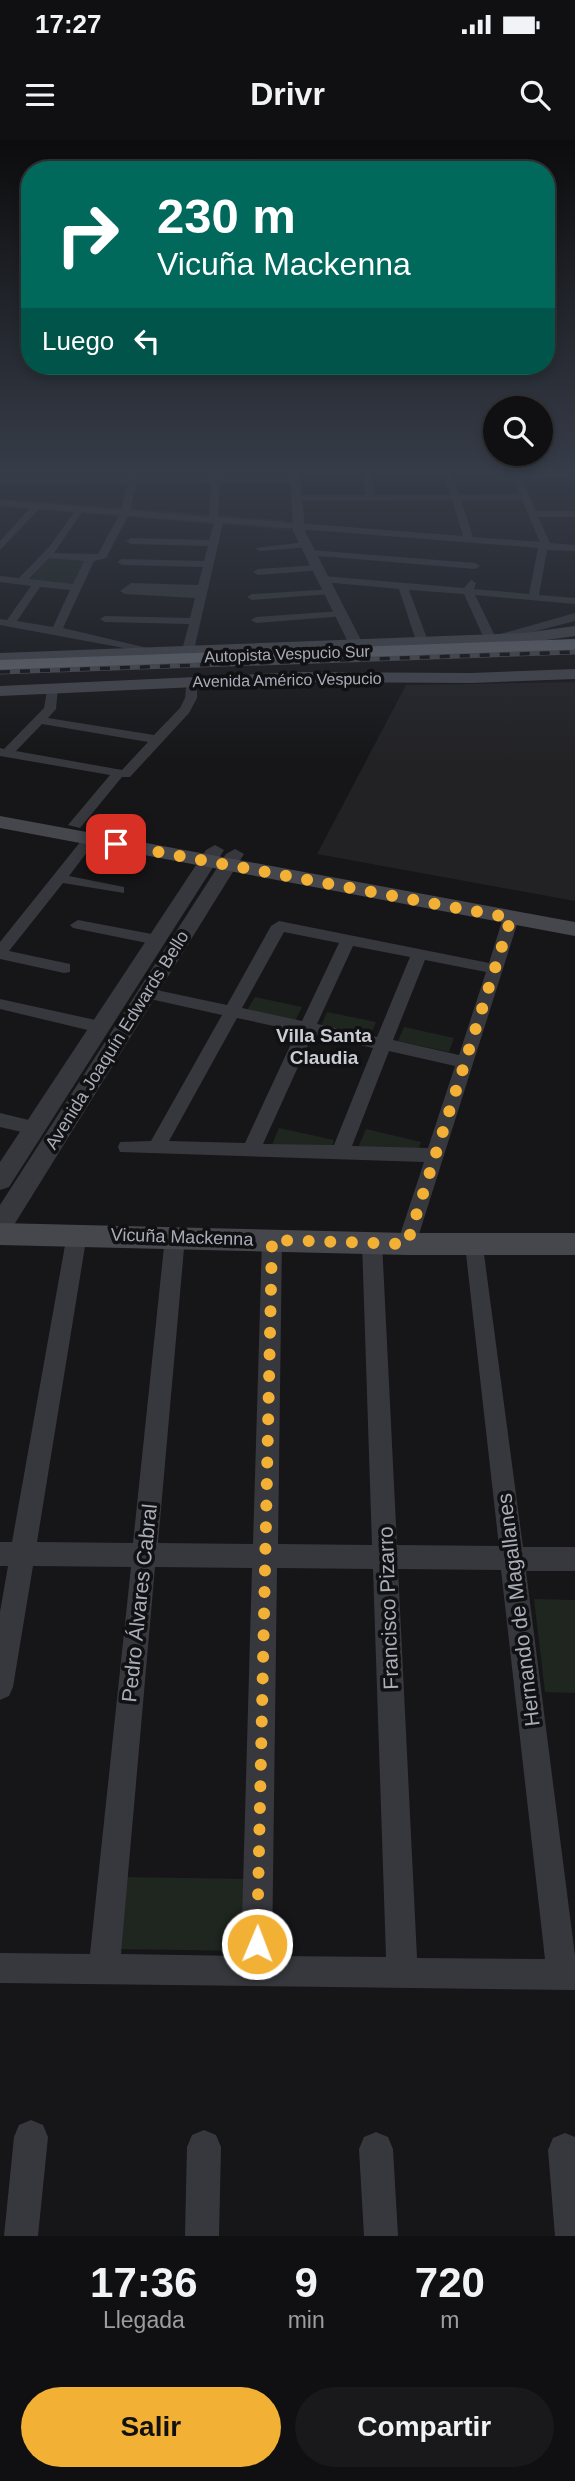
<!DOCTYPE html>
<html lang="es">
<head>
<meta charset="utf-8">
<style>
	:root { --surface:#101012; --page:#19191b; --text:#f1f3f6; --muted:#9c9d9f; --line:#303032; --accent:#f2b134 }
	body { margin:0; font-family:Arial,sans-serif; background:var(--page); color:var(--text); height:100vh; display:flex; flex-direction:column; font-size:26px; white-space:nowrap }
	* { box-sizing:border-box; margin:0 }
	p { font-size:23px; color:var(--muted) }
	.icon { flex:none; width:38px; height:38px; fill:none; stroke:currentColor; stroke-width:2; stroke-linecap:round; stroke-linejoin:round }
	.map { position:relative; height:2096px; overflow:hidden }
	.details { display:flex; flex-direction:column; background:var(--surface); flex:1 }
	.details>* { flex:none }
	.guide { position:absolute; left:21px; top:21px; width:534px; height:214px; border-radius:28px; box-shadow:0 4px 10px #0003,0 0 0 2px var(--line); background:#00695c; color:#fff; overflow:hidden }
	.buttons { position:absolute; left:483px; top:256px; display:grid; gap:14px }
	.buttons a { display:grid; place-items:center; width:70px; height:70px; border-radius:50%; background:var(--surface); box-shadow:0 4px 10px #0003,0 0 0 2px var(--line); font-size:35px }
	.pin { position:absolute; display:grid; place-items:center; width:60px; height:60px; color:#fff; margin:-30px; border-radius:14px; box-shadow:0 4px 10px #0006 }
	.me { position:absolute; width:77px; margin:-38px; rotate:1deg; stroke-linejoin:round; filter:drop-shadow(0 0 5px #0008) }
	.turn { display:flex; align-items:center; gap:24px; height:147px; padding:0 21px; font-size:32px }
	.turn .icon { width:91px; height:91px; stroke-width:2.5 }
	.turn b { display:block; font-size:49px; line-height:60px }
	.then { display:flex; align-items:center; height:66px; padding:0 21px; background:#0003; gap:14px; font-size:26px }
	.eta { display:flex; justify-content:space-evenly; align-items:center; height:119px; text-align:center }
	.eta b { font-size:42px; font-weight:700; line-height:49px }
	.primary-button { display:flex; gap:14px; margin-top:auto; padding:14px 21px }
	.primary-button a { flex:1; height:80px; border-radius:42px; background:var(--accent); color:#111; font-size:28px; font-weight:700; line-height:80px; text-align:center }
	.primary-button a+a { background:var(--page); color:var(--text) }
	.status { display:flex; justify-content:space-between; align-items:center; height:49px; padding:0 35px; background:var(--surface); direction:ltr }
	.status svg { height:19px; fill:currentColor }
	header { display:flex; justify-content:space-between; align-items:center; height:91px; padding:0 21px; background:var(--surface); font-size:32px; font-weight:700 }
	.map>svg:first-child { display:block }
</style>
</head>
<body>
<div class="status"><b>17:27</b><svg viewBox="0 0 49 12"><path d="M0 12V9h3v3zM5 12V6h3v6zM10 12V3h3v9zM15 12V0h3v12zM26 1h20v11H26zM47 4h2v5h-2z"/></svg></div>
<header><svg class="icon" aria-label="menu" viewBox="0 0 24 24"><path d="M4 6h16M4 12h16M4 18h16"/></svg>Drivr<svg class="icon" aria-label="search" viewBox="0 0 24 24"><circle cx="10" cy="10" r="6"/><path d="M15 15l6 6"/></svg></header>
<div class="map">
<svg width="575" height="2096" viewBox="0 0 575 2096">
	<rect width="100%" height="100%" fill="#161618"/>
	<!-- built -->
	<g fill="#222225">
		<polygon points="0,359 285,380 286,390 0,367"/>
		<polygon points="575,542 575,761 317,714 406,545"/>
	</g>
	<!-- green -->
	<g fill="#1e261f">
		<polygon points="55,417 86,420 73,446 30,440 47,419"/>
		<polygon points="255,857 302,867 295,881 247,870"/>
		<polygon points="327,872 376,882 370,896 321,886"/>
		<polygon points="404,887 454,898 449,912 398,901"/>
		<polygon points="279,988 334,1000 332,1007 271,1007"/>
		<polygon points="366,989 421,1002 418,1010 357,1010"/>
		<polygon points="534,1459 575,1460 575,1553 545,1552"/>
		<polygon points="122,1737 250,1739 249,1811 116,1809"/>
	</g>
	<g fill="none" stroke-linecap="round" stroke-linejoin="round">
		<!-- minor -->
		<g fill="#37383d" fill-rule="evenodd">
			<path d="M 131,329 L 139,329 L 138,337 L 211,337 L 212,329 L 220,329 L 220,337 L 295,336 L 299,339 L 295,342 L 220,342 L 218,377 L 463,396 L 452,360 L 296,361 L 291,358 L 296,355 L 366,355 L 362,329 L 370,329 L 375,355 L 450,355 L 445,337 L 416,337 L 407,329 L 451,329 L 459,355 L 519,354 L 509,329 L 517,329 L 519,333 L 575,333 L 575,339 L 522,339 L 536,371 L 575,371 L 575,377 L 538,377 L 550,403 L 575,405 L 575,411 L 547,410 L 539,455 L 575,458 L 575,464 L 475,455 L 494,494 L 488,497 L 482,494 L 464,454 L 409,450 L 428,501 L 422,504 L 416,501 L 399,449 L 323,442 L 318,439 L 323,436 L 464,448 L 471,440 L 476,443 L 474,449 L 529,454 L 538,408 L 223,383 L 194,510 L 188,513 L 182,510 L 189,484 L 105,482 L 100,479 L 105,476 L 190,478 L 195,458 L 125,454 L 120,451 L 131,443 L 198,445 L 203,427 L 122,425 L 117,422 L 122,419 L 204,421 L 208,406 L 131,404 L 126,401 L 131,398 L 209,400 L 214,383 L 128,376 L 106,418 L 94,421 L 63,488 L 156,510 L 156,514 L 0,485 L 0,479 L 7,480 L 31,446 L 0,442 L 0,436 L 19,438 L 50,406 L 74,372 L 39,369 L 0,410 L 0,401 L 30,368 L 0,366 L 0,360 L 121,370 L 128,343 L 0,344 L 0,338 L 129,337 ZM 211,342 L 209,377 L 130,370 L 137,343 ZM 461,360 L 522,360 L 540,402 L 473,397 ZM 82,372 L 119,375 L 98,414 L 54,413 ZM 49,418 L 84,421 L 73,444 L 29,439 ZM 40,447 L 70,450 L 53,487 L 17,481 Z"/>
			<polygon points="306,402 309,407 260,411 255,408"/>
			<polygon points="310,410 475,423 480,426 475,429 307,415"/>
			<polygon points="318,425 322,426 322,430 258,435 253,432 258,429"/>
			<polygon points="334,449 335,451 330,454 252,460 247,457 252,454"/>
			<polygon points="341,471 345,472 345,476 256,483 251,480 256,477"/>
			<path d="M 187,540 L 197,542 L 197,558 L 189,573 L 130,637 L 122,637 L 80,688 L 68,685 L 110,635 L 0,616 L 0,608 L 4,609 L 44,568 L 48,545 L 58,548 L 56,569 L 48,578 L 154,595 L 180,568 L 185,558 ZM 42,584 L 148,602 L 122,630 L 16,611 Z"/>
			<polygon points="90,695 97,699 69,736 124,747 124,753 63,743 9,811 70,824 70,832 64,833 0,819 0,802 85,696"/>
			<path d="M 511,773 L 519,778 L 414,1110 L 400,1110 L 397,1104 L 424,1022 L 120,1012 L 118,1007 L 120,1002 L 151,1001 L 222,875 L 141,857 L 141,849 L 147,848 L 227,865 L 271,786 L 279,781 L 489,823 L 503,778 ZM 284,792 L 339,803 L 302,881 L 242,868 ZM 353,806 L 410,817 L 377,897 L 317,884 ZM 425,820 L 486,832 L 459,915 L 393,900 ZM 237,878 L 297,891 L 245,1003 L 169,1001 ZM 313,894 L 373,908 L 334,1005 L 263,1004 ZM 389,911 L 455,926 L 428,1008 L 352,1006 Z"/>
			<polygon points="78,780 157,795 165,800 157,805 73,788 70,785"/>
			<polygon points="0,859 100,881 108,887 100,893 0,869"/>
			<polygon points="0,973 41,983 44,988 35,995 0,987"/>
			<path d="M 77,1086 L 84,1088 L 87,1094 L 37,1402 L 133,1403 L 165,1097 L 168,1091 L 182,1091 L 185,1097 L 158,1403 L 253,1404 L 262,1100 L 265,1094 L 279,1094 L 282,1100 L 278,1404 L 372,1405 L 362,1102 L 365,1096 L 379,1096 L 382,1102 L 397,1405 L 499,1406 L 465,1105 L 468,1099 L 482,1099 L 523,1407 L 575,1407 L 575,1431 L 526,1431 L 575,1816 L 575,1850 L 0,1843 L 0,1813 L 90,1814 L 131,1427 L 33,1426 L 13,1547 L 9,1556 L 0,1560 L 0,1472 L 8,1426 L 0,1426 L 0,1402 L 12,1402 L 67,1094 L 70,1088 ZM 155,1427 L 252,1428 L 241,1816 L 121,1814 ZM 277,1428 L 373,1429 L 386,1817 L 272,1816 ZM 398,1429 L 501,1430 L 545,1819 L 417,1818 Z"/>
			<polygon points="31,1980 43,1985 48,1997 38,2096 4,2096 14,1997 19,1985"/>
			<polygon points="204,1990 216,1995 221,2007 219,2096 185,2096 187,2007 192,1995"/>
			<polygon points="376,1992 388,1997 393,2009 398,2096 364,2096 359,2009 364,1997"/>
			<polygon points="565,1993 575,1997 575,2096 555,2096 548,2010 553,1998"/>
		</g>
		<!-- tertiary -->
		<g fill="#37383d" fill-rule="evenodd">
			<polygon points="290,329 300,329 305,391 363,504 361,507 349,504 293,391"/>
			<polygon points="575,473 575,481 490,503 483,499"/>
			<polygon points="215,705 224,710 9,1047 0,1050 0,1022 206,710"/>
			<polygon points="235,709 244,714 9,1093 0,1096 0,1065 226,714"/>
		</g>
		<!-- secondary -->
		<g fill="#45474d" fill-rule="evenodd">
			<polygon points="575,486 575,496 524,503 0,523 0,513 524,493"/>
			<polygon points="575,529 575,539 471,543 303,542 0,556 0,546 303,532 471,533"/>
			<polygon points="0,676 575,782 575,796 0,688"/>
			<polygon points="0,1083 407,1093 575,1093 575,1115 407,1115 0,1105"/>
		</g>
		<!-- motorway -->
		<polygon fill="#63666e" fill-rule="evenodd" points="575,499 575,511 0,532 0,520"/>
		<defs>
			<polyline id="rail" points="0,532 575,512"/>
		</defs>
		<!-- rail casing -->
		<use href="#rail" stroke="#4a4c52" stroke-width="5"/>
		<!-- rail -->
		<use href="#rail" stroke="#111113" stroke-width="3.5" stroke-dasharray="10" stroke-linecap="butt"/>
	</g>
	<!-- sky -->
	<linearGradient id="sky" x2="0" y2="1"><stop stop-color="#0c0c0d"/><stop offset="0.53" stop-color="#363c48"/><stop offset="1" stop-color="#363c48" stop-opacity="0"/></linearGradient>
	<rect width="575" height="623" fill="url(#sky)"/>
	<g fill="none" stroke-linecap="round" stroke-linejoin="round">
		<!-- route -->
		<polyline stroke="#f2b134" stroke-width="12" stroke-dasharray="0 21.6" points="116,704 511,778 407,1104 272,1100 257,1804"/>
	</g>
	<g text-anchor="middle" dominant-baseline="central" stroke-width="7" stroke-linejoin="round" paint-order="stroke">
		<!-- far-street labels -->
		<g font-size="16" fill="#a8adb8" stroke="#111113">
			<text transform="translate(287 514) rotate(-2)">Autopista Vespucio Sur</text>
			<text transform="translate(287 540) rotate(-1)">Avenida Américo Vespucio</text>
		</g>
		<!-- street labels -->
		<g font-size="18" fill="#a8adb8" stroke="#111113">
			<text transform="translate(117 900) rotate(-58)">Avenida Joaquín Edwards Bello</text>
			<text transform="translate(182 1097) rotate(2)">Vicuña Mackenna</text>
		</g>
		<!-- neighbourhood labels -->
		<g font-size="19" font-weight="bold" fill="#c9ccd4" stroke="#111113">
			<text x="324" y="895">Villa Santa<tspan x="324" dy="22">Claudia</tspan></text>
		</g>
		<!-- near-street labels -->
		<g font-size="21" fill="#a8adb8" stroke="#111113">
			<text transform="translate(139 1463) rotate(-84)">Pedro Álvares Cabral</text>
			<text transform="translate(388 1468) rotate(-92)">Francisco Pizarro</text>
			<text transform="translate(518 1470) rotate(-97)">Hernando de Magallanes</text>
		</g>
	</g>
</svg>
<div class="buttons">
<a><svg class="icon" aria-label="search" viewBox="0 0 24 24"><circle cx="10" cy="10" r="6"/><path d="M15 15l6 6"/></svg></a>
</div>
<div class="pin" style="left:116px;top:704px;background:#d93025"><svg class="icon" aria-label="arrive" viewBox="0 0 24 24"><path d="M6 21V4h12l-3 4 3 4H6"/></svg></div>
<svg class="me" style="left:257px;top:1804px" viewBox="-20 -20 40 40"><circle r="17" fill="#f2b134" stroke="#fff" stroke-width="3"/><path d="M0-11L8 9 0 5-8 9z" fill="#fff"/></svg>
<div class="guide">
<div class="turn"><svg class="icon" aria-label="right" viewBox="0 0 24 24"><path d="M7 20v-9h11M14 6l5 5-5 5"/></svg><div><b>230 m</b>Vicuña Mackenna</div></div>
<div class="then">Luego<svg class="icon" aria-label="left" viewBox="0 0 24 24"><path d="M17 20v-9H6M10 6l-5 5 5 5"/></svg></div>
</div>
</div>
<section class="details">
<div class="eta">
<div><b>17:36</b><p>Llegada</p></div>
<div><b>9</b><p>min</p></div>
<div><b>720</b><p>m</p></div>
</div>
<div class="primary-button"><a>Salir</a><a>Compartir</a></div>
</section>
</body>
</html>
